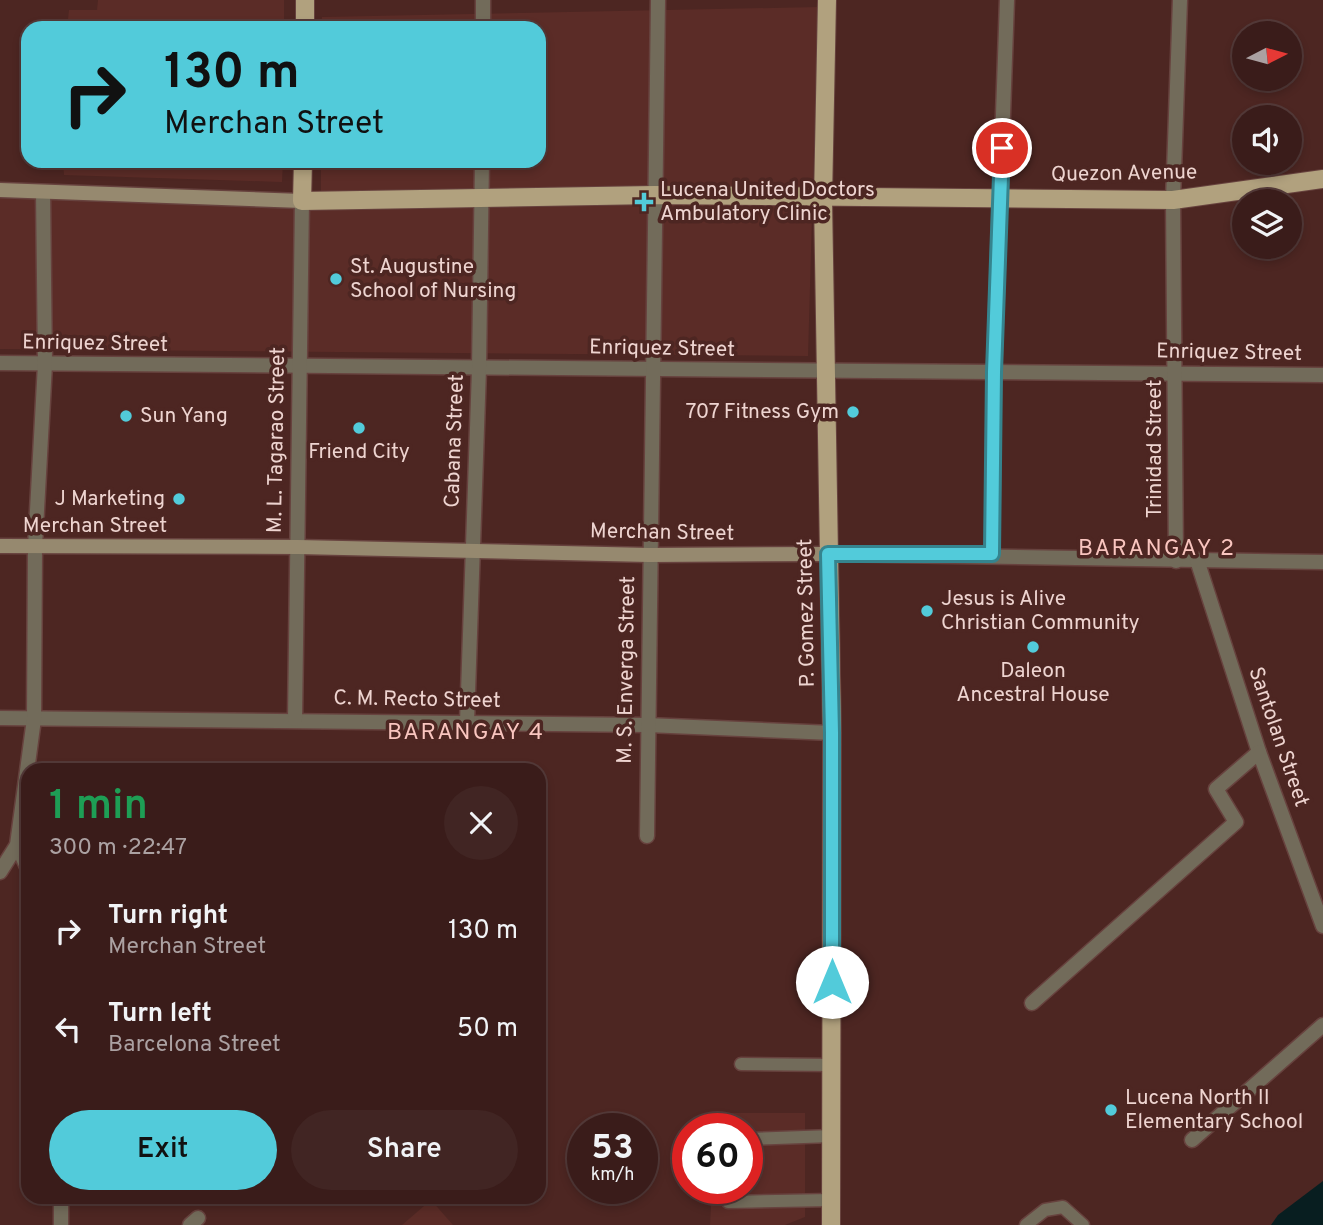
<!DOCTYPE html>
<html lang="en">
<head>
<meta charset="utf-8">
<style>
	:root { --surface:#3a1c1a; --page:#412523; --text:#f1f3f6; --muted:#aba1a2; --line:#543a39; --accent:#52cbda }
	body { margin:0; font-family:Overpass,sans-serif; background:var(--page); color:var(--text); height:100vh; display:flex; flex-direction:column; font-size:26px; white-space:nowrap }
	* { box-sizing:border-box; margin:0 }
	p { font-size:23px; color:var(--muted) }
	.icon { flex:none; width:38px; height:38px; fill:none; stroke:currentColor; stroke-width:2; stroke-linecap:round; stroke-linejoin:round }
	.map { position:relative; flex:1; overflow:hidden }
	.drawer { position:absolute; left:21px; top:763px; width:525px; height:441px; display:flex; flex-direction:column; background:var(--surface); border-radius:21px; box-shadow:0 4px 10px #0003,0 0 0 2px var(--line) }
	.drawer>* { flex:none }
	.hud { position:absolute; left:21px; top:21px; width:525px; height:147px; border-radius:21px; box-shadow:0 4px 10px #0003,0 0 0 2px var(--line); background:#52cbda; color:#111; overflow:hidden }
	.needle { width:46px; rotate:84deg }
	.buttons { position:absolute; left:1232px; top:21px; display:grid; gap:14px }
	.buttons a { display:grid; place-items:center; width:70px; height:70px; border-radius:50%; background:var(--surface); box-shadow:0 4px 10px #0003,0 0 0 2px var(--line); font-size:35px }
	.speed { position:absolute; left:567px; top:1113px; display:flex; gap:14px; font-size:35px; font-weight:700; text-align:center }
	.speed>* { display:grid; place-content:center; width:91px; height:91px; border-radius:50%; background:var(--surface); box-shadow:0 4px 10px #0003,0 0 0 2px var(--line); line-height:1 }
	.speed small { font-size:18px; font-weight:400 }
	.speed .limit { border:10px solid #d22; background:#fff; color:#111 }
	.pin { position:absolute; display:grid; place-items:center; width:60px; height:60px; color:#fff; margin:-30px; border:4px solid #fff; border-radius:50%; box-shadow:0 2px 7px #0007 }
	.me { position:absolute; width:77px; margin:-38px; rotate:0deg; stroke-linejoin:round; filter:drop-shadow(0 0 5px #0008) }
	.turn { display:flex; align-items:center; gap:24px; height:147px; padding:0 28px; font-size:32px }
	.turn .icon { width:91px; height:91px; stroke-width:2.5 }
	.turn b { display:block; font-size:49px; line-height:60px }
	.round { display:grid; place-items:center; flex:none; width:74px; height:74px; border-radius:37px; background:var(--page) }
	.head { display:flex; align-items:center; justify-content:space-between; height:119px; padding:0 28px }
	h1 { font-size:42px; font-weight:600; line-height:52px; color:#1e9e55 }
	.action { display:flex; gap:14px; margin-top:auto; padding:14px 28px }
	.action a { flex:1; height:80px; border-radius:42px; background:var(--accent); color:#111; font-size:28px; font-weight:600; line-height:80px; text-align:center }
	.action a+a { background:var(--page); color:var(--text) }
	ul { padding:0; list-style:none }
	li { display:flex; align-items:center; gap:21px; height:98px; padding:0 28px }
	li div { flex:1 }
	li b { display:block; font-size:26px }
	li em { font-style:normal }
	.map>svg:first-child { display:block }
</style>
</head>
<body>
<div class="map">
<svg width="1323" height="1225" viewBox="0 0 1323 1225">
	<rect width="100%" height="100%" fill="#4d2622"/>
	<!-- built -->
	<g fill="#5b2c27">
		<polygon points="98,0 284,0 284,28 67,28 69,10 97,10"/>
		<polygon points="818,7 808,356 0,349 0,198 321,204 321,161 539,161 539,28 321,28 322,17"/>
		<polygon points="63,161 283,161 282,182 64,175"/>
		<polygon points="716,1113 805,1113 805,1217 785,1225 710,1225 712,1188 747,1188 747,1129 715,1129"/>
		<polygon points="431,1200 453,1225 402,1225"/>
	</g>
	<!-- water -->
	<polygon fill="#081e20" points="1323,1181 1323,1225 1271,1225 1278,1215"/>
	<g fill="none" stroke-linecap="round" stroke-linejoin="round">
		<defs>
			<g id="lane">
				<polyline points="741,1064 832,1065"/>
				<polyline points="747,1139 832,1136"/>
				<polyline points="728,1188 728,1202 832,1200"/>
				<polyline points="1026,1225 1045,1210 1063,1207 1083,1225"/>
			</g>
			<g id="street">
				<polyline points="483,28 483,0"/>
				<polyline points="0,363 1323,375"/>
				<polyline points="828,554 1323,562"/>
				<polyline points="992,554 994,372 1007,0"/>
				<polyline points="1197,560 1259,752 1323,926"/>
				<polyline points="1176,561 1173,200 1180,0"/>
				<polyline points="0,718 647,725 832,733"/>
				<polyline points="295,719 302,201"/>
				<polyline points="467,722 479,369 482,161"/>
				<polyline points="647,836 658,0"/>
				<polyline points="17,845 28,869"/>
				<polyline points="0,872 17,845 34,719 35,547 45,364 43,192"/>
				<polyline points="1032,1003 1236,822 1216,789 1259,752"/>
				<polyline points="1192,1140 1323,1025"/>
				<polyline points="61,1225 61,1197"/>
				<polyline points="190,1225 198,1218"/>
			</g>
			<g id="secondary">
				<polyline points="0,190 302,201"/>
				<polyline points="0,546 298,547 649,555 828,554"/>
			</g>
			<g id="primary">
				<polyline points="827,0 823,199 832,733 831,1225"/>
				<polyline points="305,28 305,0"/>
				<polyline points="303,161 302,201 654,195 1173,200 1323,179"/>
			</g>
		</defs>
		<!-- lane casing -->
		<use href="#lane" stroke="#67423e" stroke-width="15"/>
		<!-- street casing -->
		<use href="#street" stroke="#67423e" stroke-width="17"/>
		<!-- secondary casing -->
		<use href="#secondary" stroke="#67423e" stroke-width="17"/>
		<!-- primary casing -->
		<use href="#primary" stroke="#67423e" stroke-width="20"/>
		<!-- lane -->
		<use href="#lane" stroke="#726b5a" stroke-width="12"/>
		<!-- street -->
		<use href="#street" stroke="#726b5a" stroke-width="14"/>
		<!-- secondary -->
		<use href="#secondary" stroke="#96896f" stroke-width="14"/>
		<!-- primary -->
		<use href="#primary" stroke="#b1a17e" stroke-width="18"/>
	</g>
	<g fill="none" stroke-linecap="round" stroke-linejoin="round">
		<defs>
			<polyline id="route" points="832,982 832,733 828,554 992,554 994,372 1002,148"/>
		</defs>
		<!-- route casing -->
		<use href="#route" stroke="#35848e" stroke-width="18"/>
		<!-- route -->
		<use href="#route" stroke="#52cbda" stroke-width="12"/>
	</g>
	<!-- markers -->
	<g fill="#52cbda" stroke="#4d2622" stroke-width="2.5">
		<path d="M640.5 191.5h7v7h7v7h-7v7h-7v-7h-7v-7h7z"/>
		<circle cx="336" cy="279" r="7"/>
		<circle cx="853" cy="412" r="7"/>
		<circle cx="126" cy="416" r="7"/>
		<circle cx="359" cy="428" r="7"/>
		<circle cx="179" cy="499" r="7"/>
		<circle cx="927" cy="611" r="7"/>
		<circle cx="1033" cy="647" r="7"/>
		<circle cx="1111" cy="1110" r="7"/>
	</g>
	<g text-anchor="middle" dominant-baseline="central" stroke-width="7" stroke-linejoin="round" paint-order="stroke">
		<!-- street labels -->
		<g font-size="21" fill="#eed4d0" stroke="#4d2622">
			<text transform="translate(1124 174) rotate(-1)">Quezon Avenue</text>
			<text transform="translate(95 344) rotate(1)">Enriquez Street</text>
			<text transform="translate(662 349) rotate(1)">Enriquez Street</text>
			<text transform="translate(1229 353) rotate(1)">Enriquez Street</text>
			<text transform="translate(277 440) rotate(-89)">M. L. Tagarao Street</text>
			<text transform="translate(455 441) rotate(-88)">Cabana Street</text>
			<text transform="translate(1155 449) rotate(-90)">Trinidad Street</text>
			<text x="95" y="526">Merchan Street</text>
			<text transform="translate(662 533) rotate(1)">Merchan Street</text>
			<text transform="translate(807 613) rotate(-91)">P. Gomez Street</text>
			<text transform="translate(627 670) rotate(-89)">M. S. Enverga Street</text>
			<text transform="translate(417 700) rotate(1)">C. M. Recto Street</text>
			<text transform="translate(1278 737) rotate(71)">Santolan Street</text>
		</g>
		<!-- poi labels -->
		<g font-size="21" fill="#eed4d0" stroke="#4d2622" text-anchor="start">
			<text x="660" y="190">Lucena United Doctors<tspan x="660" dy="24">Ambulatory Clinic</tspan></text>
			<text x="350" y="267">St. Augustine<tspan x="350" dy="24">School of Nursing</tspan></text>
			<text x="839" y="412" text-anchor="end">707 Fitness Gym</text>
			<text x="140" y="416">Sun Yang</text>
			<text x="359" y="452" text-anchor="middle">Friend City</text>
			<text x="165" y="499" text-anchor="end">J Marketing</text>
			<text x="941" y="599">Jesus is Alive<tspan x="941" dy="24">Christian Community</tspan></text>
			<text x="1033" y="671" text-anchor="middle">Daleon<tspan x="1033" dy="24">Ancestral House</tspan></text>
			<text x="1125" y="1098">Lucena North II<tspan x="1125" dy="24">Elementary School</tspan></text>
		</g>
		<!-- neighbourhood labels -->
		<g font-size="23" letter-spacing="2" fill="#f9c5bf" stroke="#4d2622">
			<text x="1157" y="549">BARANGAY 2</text>
			<text x="466" y="733">BARANGAY 4</text>
		</g>
	</g>
</svg>
<div class="buttons">
<a><svg class="needle" viewBox="-14 -14 28 28"><path d="M0-13l5 13h-10z" fill="#e53935"/><path d="M0 13l5-13h-10z" fill="#aba1a2"/></svg></a>
<a><svg class="icon" aria-label="sound" viewBox="0 0 24 24"><path d="M4 9h4l5-4v14l-5-4H4zM17 9q2 3 0 6"/></svg></a>
<a><svg class="icon" aria-label="layers" viewBox="0 0 24 24"><path d="M12 4l9 5-9 5-9-5zM3 14l9 5 9-5"/></svg></a>
</div>
<div class="speed"><div>53<small>km/h</small></div><div class="limit">60</div></div>
<div class="pin" style="left:1002px;top:148px;background:#d93025"><svg class="icon" aria-label="arrive" viewBox="0 0 24 24"><path d="M6 21V4h12l-3 4 3 4H6"/></svg></div>
<svg class="me" style="left:832px;top:982px" viewBox="-20 -20 40 40"><circle r="19" fill="#fff"/><path d="M0-13L10 11 0 6-10 11z" fill="#52cbda"/></svg>
<div class="hud">
<div class="turn"><svg class="icon" aria-label="right" viewBox="0 0 24 24"><path d="M7 20v-9h11M14 6l5 5-5 5"/></svg><div><b>130 m</b>Merchan Street</div></div>
</div>
<section class="drawer">
<div class="head"><div><h1>1 min</h1><p>300 m · 22:47</p></div><a class="round"><svg class="icon" aria-label="close" viewBox="0 0 24 24"><path d="M6 6l12 12M18 6L6 18"/></svg></a></div>
<ul>
<li><svg class="icon" aria-label="right" viewBox="0 0 24 24"><path d="M7 20v-9h11M14 6l5 5-5 5"/></svg><div><b>Turn right</b><p>Merchan Street</p></div><em>130 m</em></li>
<li><svg class="icon" aria-label="left" viewBox="0 0 24 24"><path d="M17 20v-9H6M10 6l-5 5 5 5"/></svg><div><b>Turn left</b><p>Barcelona Street</p></div><em>50 m</em></li>
</ul>
<div class="action"><a>Exit</a><a>Share</a></div>
</section>
</div>
</body>
</html>
